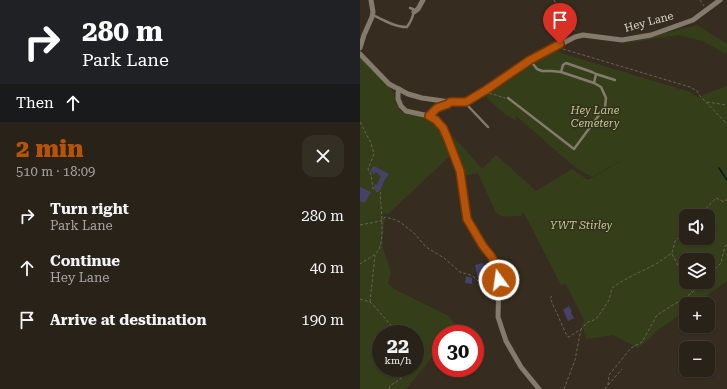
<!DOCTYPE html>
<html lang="en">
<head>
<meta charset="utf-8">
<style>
	:root { --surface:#282218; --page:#342f25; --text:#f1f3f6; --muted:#a5a4a2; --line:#443f37; --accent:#b45309 }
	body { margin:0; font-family:"Roboto Serif",serif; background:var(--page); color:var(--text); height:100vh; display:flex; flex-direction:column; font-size:15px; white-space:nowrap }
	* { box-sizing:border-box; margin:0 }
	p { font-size:13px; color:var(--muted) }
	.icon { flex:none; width:22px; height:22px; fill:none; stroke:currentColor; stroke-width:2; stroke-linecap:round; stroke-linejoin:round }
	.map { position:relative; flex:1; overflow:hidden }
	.sheet { display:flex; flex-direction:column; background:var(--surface); width:360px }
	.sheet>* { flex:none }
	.top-card { background:#202124; color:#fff; overflow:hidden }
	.fabs { position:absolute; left:319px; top:209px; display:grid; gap:8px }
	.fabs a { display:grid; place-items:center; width:36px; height:36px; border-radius:8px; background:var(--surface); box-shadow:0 1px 3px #0004,0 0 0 1px var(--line); font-size:20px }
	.speed { position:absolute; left:12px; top:325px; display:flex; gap:8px; font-size:20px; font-weight:700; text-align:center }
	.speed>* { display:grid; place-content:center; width:52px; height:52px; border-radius:50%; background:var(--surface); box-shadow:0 1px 3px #0004,0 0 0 1px var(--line); line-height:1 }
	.speed small { font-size:10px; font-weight:400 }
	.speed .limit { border:6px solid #d22; background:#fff; color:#111 }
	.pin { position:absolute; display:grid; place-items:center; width:34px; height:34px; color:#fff; margin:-41px -17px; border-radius:50% 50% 50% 0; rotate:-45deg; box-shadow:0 0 4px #0007 }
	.pin .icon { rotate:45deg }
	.me { position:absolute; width:44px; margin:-22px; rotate:346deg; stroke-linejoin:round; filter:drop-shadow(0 0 3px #0008) }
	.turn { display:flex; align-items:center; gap:14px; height:84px; padding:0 16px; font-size:18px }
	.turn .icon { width:52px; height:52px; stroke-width:2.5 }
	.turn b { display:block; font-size:28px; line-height:34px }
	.then { display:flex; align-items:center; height:38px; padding:0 16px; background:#0003; gap:8px; font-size:15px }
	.round { display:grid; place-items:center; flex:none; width:42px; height:42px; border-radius:12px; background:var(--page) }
	.head { display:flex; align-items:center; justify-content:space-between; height:68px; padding:0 16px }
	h1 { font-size:24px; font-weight:800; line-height:30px; color:var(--accent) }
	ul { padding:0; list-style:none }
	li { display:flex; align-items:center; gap:12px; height:52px; padding:0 16px }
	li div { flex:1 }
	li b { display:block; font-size:15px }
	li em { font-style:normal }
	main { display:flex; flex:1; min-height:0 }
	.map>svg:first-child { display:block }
</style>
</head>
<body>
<main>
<section class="sheet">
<div class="top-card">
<div class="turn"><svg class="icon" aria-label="right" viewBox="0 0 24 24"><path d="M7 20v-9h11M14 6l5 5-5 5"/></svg><div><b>280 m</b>Park Lane</div></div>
<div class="then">Then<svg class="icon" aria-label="ahead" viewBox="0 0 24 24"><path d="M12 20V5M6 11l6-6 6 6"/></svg></div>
</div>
<div class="head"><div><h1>2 min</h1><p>510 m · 18:09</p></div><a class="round"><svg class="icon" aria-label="close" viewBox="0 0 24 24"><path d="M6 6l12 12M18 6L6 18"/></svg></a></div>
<ul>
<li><svg class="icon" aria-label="right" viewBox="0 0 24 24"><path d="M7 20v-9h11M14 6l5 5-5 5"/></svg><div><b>Turn right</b><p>Park Lane</p></div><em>280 m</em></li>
<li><svg class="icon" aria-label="ahead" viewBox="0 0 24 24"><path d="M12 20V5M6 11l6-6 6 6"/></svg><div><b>Continue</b><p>Hey Lane</p></div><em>40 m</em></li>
<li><svg class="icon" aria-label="arrive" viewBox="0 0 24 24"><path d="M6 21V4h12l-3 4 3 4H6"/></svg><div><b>Arrive at destination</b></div><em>190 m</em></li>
</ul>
</section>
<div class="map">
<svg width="367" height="389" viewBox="0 0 367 389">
	<rect width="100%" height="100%" fill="#362d20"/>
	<!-- green -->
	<g fill="#343f1a" fill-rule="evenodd">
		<polygon points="337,25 367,44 367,51 366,54 342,41 318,35 262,44"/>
		<path d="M 196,51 L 204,54 L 330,92 L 339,98 L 345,94 L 367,86 L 367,281 L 335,304 L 326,304 L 326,310 L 297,331 L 278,348 L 253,335 L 226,339 L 222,326 L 224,320 L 206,284 L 201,285 L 164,213 L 161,214 L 163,216 C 153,215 141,220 135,211 L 118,173 L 104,176 L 89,134 L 95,138 L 122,169 L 136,155 L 176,191 L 212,169 L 228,180 L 261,161 L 260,161 L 232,177 L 216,168 L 156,116 L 156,120 C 148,118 131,103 126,96 L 127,93 L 129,93 L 128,92 L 140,86 L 166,65 L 186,54 ZM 326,216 L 348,216 L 348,238 L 326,238 ZM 326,260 L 348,260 L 348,282 L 326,282 Z"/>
		<path d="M 0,57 L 30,87 L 34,94 L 36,102 L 40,110 L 47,114 L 69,118 L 75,121 L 80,128 L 92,154 L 28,214 L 24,213 L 23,217 L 26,219 L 24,222 C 24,230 22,240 23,248 C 26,262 34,268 28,283 L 29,285 L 36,290 L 89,316 C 95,324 96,326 90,334 L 81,334 L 81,346 L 46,389 L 0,389 ZM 21,334 L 55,334 L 55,368 L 21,368 Z"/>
	</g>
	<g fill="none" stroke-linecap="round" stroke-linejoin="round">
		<!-- stream -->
		<polyline stroke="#001d26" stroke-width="1.5" points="359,168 367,180"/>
	</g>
	<!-- building -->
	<g fill="#47416a">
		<polygon points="14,166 29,174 24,181 20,191 13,188 15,184 17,185 21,176 16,172 14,174 10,171"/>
		<polygon points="0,187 11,192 5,203 0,201"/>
		<polygon points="123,263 124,265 128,264 132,287 126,288 124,278 118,279 115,265"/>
		<polygon points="106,276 112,278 112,284 105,283"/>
		<polygon points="209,306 212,312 211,313 214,318 208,321 203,310"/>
	</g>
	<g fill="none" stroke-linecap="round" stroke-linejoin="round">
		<!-- path -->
		<g stroke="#6a6256" stroke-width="1" stroke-dasharray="3 2" stroke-linecap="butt">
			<polyline points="194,0 197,6 214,24 215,32"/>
			<polyline points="340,0 344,6"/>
			<polyline points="203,49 330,87 337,91 340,96 367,124"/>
			<polyline points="129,93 145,98"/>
			<polyline points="347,102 367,105"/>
			<path d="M 0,122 L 11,143 L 14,154 L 8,169 L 11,174 L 13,189 L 21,193 L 20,194 C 21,206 25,241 18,251 C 14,256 6,260 0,264"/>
			<polyline points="339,216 356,198 364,202 367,198"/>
			<polyline points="0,225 21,221 25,217 33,219 40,222 54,233 66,247 84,258 100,272 110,275 114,277 118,281 121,282"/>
			<polyline points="312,254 326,281"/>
			<polyline points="348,276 361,263 365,246 367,244"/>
			<polyline points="326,282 332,292"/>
			<polyline points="192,296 190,298 207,336 209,337 221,329 228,322 232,321 237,318 249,300 252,288 256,285 266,279 296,264 312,253 315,241 326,230"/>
			<polyline points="0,299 10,302 14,306 39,334"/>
			<polyline points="10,302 15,255"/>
			<polyline points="248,385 262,369"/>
			<polyline points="29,389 30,386 47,374 52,368"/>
			<polyline points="204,389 215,360 221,329"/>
			<polyline points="245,389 248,385 249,375 271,348 282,342 297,315 332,293 342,282"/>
		</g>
		<!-- service -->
		<g stroke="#857b6c" stroke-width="2.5">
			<path d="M 13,15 C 23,20 35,27 47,27 C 50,23 55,14 53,9 L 50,8"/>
			<polyline points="170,60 177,69 182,71 192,71 201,72 234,83 236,74 232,72 206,63 203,65 201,72"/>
			<polyline points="236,74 255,80"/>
			<polyline points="148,98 214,149 245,107 246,98 241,87 234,83"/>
			<polyline points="106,102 109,107 128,127"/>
		</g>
		<!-- minor -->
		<g stroke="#857b6c" stroke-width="5">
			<polyline points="54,12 58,9 63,0"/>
			<polyline points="0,48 4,35 12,17 13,12 11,0"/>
			<polyline points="0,54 29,84 48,94 62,98 90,102 106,102 126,90 170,60 215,37 223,35 262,40 291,35 333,20 360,0"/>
			<polyline points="39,89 38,93 38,99 41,106 46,111 69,116 76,120 83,128 87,137 100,171 107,219 137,266 139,280 138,317 146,341 161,367 179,389"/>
			<polyline points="69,116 77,108 88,104 90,102"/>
		</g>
	</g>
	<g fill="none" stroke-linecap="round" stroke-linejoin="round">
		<defs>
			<polyline id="route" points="139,280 137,266 131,256 123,246 107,219 100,171 87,137 83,128 76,120 69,116 77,108 88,104 90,102 106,102 126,90 170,60 200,44"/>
		</defs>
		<!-- route casing -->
		<use href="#route" stroke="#753606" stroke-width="10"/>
		<!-- route -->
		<use href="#route" stroke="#b45309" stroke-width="7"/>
	</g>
	<g text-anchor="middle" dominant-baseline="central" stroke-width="3" stroke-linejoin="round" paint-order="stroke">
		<!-- street labels -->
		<g font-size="11" fill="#dcd6ce" stroke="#362d20">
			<text transform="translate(289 22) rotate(-15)">Hey Lane</text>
		</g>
		<!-- park labels -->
		<g font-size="11" font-style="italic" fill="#b9d088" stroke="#362d20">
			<text x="235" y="110">Hey Lane<tspan x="235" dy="13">Cemetery</tspan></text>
			<text x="221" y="225">YWT Stirley</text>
		</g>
	</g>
</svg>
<div class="fabs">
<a><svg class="icon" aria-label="sound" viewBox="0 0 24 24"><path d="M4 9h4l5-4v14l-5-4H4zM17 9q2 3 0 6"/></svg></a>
<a><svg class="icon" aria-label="layers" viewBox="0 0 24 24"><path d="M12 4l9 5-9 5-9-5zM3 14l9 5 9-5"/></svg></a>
<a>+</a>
<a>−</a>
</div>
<div class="speed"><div>22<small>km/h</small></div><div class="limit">30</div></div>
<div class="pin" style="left:200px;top:44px;background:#d93025"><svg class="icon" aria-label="arrive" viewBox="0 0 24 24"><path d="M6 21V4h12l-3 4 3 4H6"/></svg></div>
<svg class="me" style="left:139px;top:280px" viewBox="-20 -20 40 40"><circle r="17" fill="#b45309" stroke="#fff" stroke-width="3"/><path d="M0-11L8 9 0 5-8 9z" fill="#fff"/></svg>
</div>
</main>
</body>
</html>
